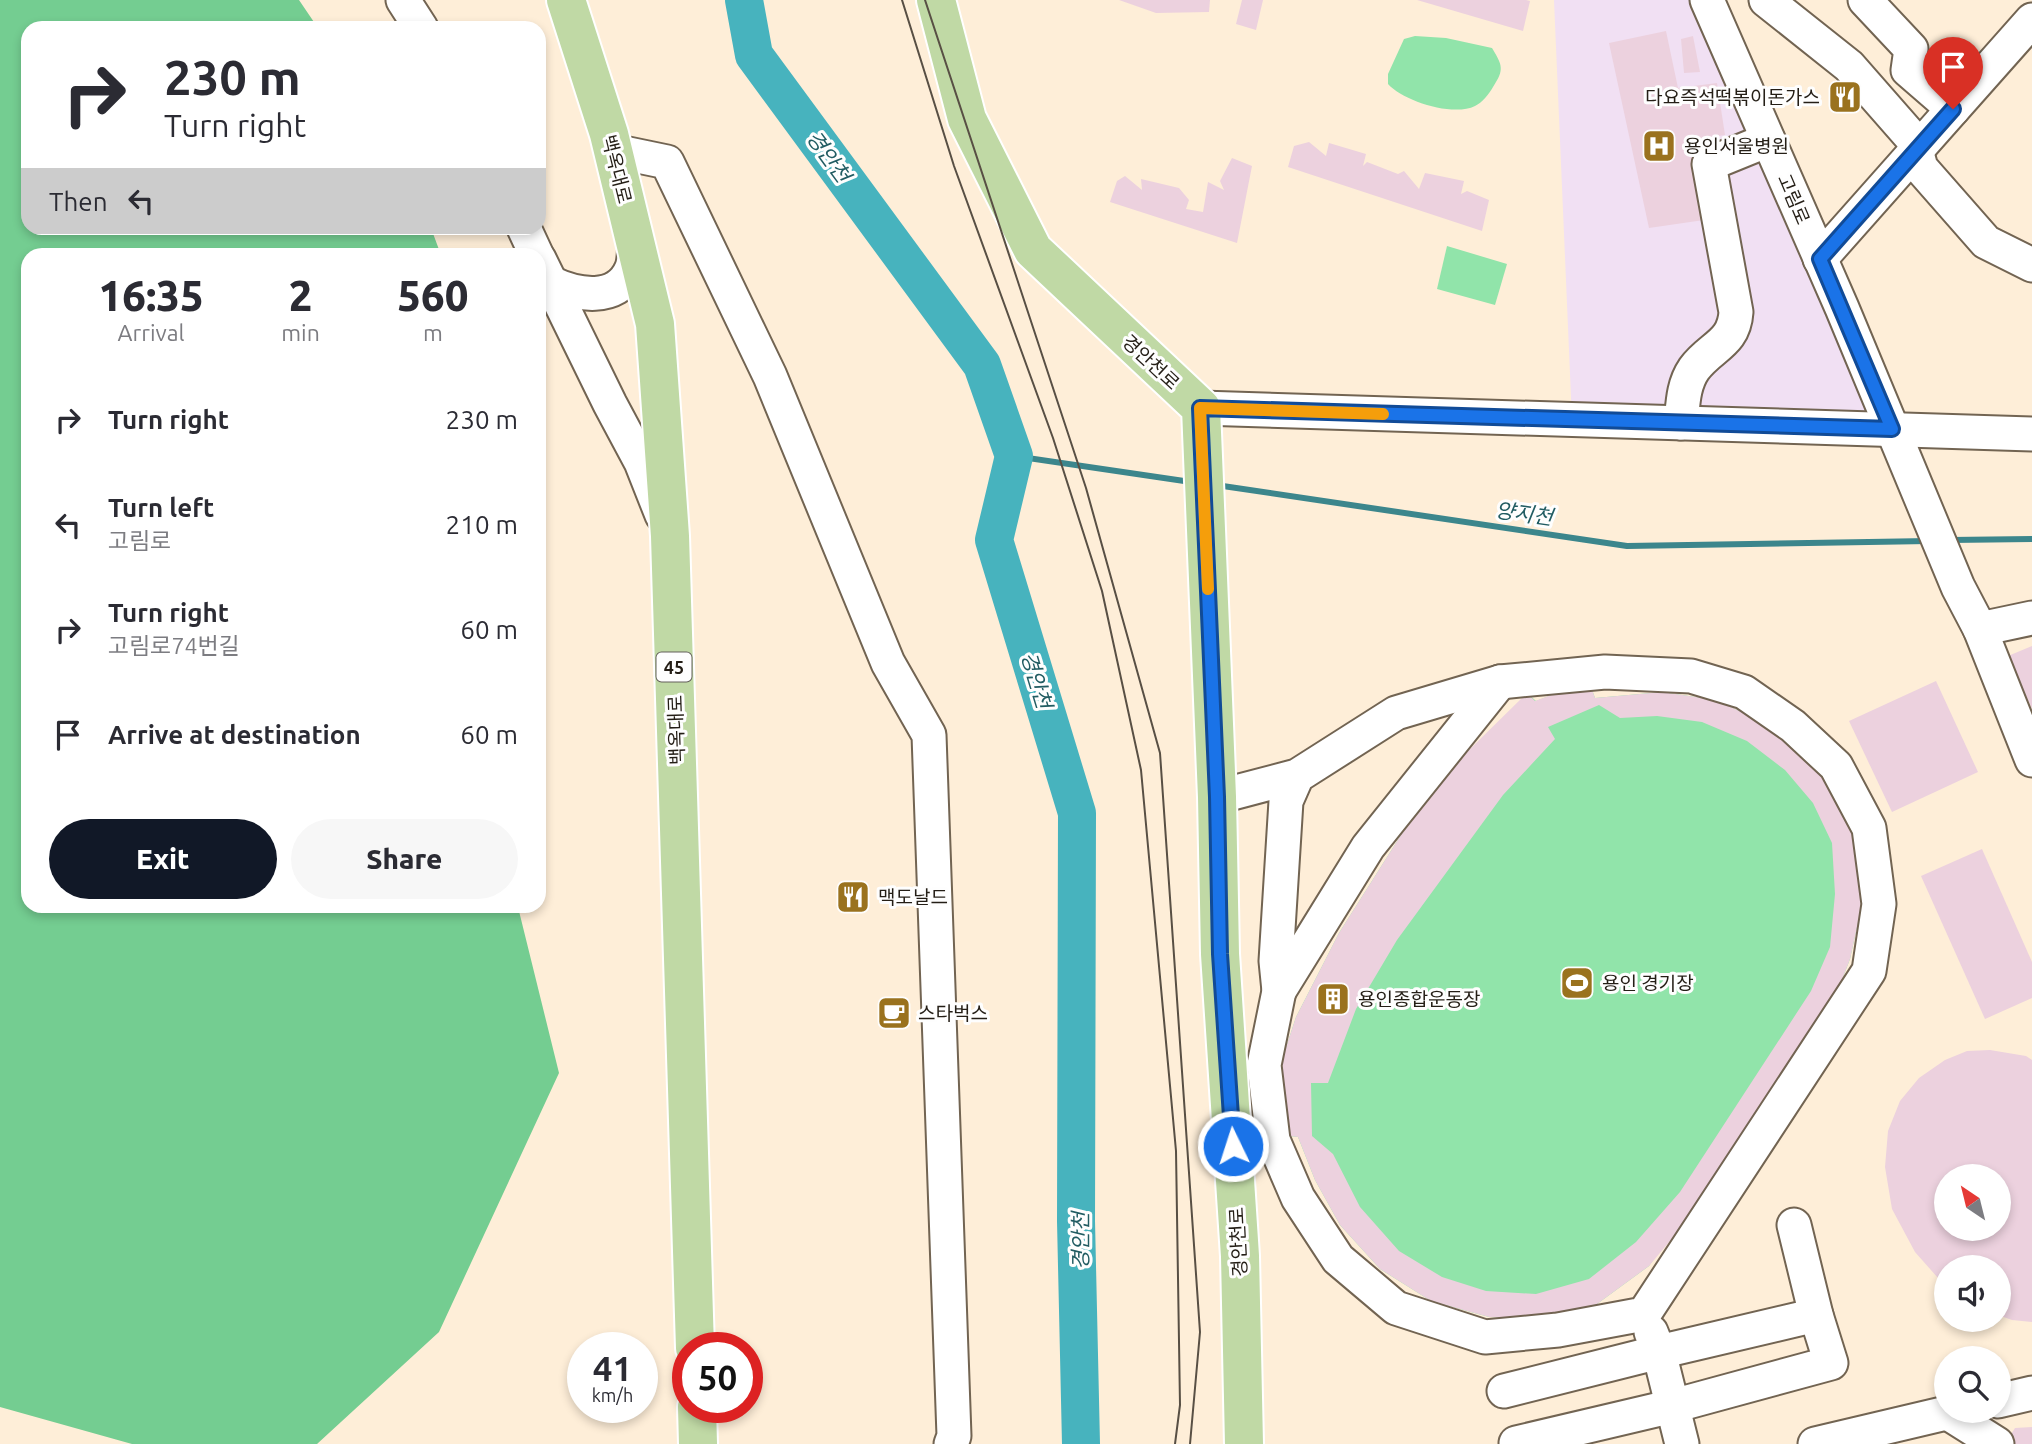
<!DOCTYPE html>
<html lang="en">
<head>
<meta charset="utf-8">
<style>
	:root { --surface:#fff; --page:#f7f7f7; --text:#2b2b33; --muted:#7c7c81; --accent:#111827 }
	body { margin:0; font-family:Ubuntu,"Noto Sans KR",sans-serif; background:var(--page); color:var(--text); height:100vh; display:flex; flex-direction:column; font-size:26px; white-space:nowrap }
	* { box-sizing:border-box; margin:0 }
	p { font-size:23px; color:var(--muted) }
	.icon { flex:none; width:38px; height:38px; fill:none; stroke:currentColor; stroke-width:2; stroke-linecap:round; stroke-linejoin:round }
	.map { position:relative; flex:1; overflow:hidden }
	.panel { position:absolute; left:21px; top:248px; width:525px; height:665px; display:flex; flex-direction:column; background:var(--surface); border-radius:21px; box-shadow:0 4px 10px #0003 }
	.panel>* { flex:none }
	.banner { position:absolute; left:21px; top:21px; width:525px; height:214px; border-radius:21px; box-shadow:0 4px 10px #0003; background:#fff; color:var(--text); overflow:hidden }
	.needle { width:46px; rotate:325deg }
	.controls { position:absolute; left:1934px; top:1164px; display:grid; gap:14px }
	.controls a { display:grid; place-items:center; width:77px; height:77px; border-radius:50%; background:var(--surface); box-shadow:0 4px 10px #0003; font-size:35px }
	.speed { position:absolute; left:567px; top:1332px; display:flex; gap:14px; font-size:35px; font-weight:700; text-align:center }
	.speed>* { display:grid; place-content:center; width:91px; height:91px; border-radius:50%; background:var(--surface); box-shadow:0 4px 10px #0003; line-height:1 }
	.speed small { font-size:18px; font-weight:400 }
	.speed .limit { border:10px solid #d22; background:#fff; color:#111 }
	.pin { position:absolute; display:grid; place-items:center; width:60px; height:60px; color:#fff; margin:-72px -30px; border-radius:50% 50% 50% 0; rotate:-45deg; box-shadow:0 0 7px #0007 }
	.pin .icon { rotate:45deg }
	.me { position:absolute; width:77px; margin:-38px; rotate:356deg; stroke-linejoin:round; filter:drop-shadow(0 0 5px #0008) }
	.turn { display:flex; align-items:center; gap:24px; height:147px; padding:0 28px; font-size:32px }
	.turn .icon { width:91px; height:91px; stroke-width:2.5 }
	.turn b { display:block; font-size:49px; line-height:60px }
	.then { display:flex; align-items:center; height:66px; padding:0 28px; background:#0003; gap:14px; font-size:26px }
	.eta { display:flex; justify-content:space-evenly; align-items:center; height:119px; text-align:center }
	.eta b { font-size:42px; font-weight:800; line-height:49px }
	.primary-button { display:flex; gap:14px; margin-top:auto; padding:14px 28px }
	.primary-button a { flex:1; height:80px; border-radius:42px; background:var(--accent); color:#fff; font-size:28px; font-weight:800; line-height:80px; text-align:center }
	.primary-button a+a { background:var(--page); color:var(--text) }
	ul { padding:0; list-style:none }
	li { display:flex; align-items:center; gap:21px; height:105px; padding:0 28px }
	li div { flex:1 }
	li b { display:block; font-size:26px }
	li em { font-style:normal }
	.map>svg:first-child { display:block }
</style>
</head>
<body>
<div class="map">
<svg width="2032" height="1444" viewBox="0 0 2032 1444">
	<rect width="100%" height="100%" fill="#feeed8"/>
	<!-- medical -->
	<polygon fill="#f1e0f3" points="1554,0 1707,0 1892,429 1572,420"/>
	<!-- green -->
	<g fill="#91e4aa">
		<path d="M 1415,36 L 1446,38 L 1492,48 C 1502,65 1505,69 1493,87 C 1489,94 1482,103 1475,106 C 1453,117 1403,101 1388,84 L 1388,74 L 1404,39 Z"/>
		<polygon points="1447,246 1507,264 1495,305 1437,289"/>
		<polygon points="1589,681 1595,698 1662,692 1716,700 1769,725 1807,757 1844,804 1859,855 1861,909 1850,959 1831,1008 1649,1266 1597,1304 1545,1319 1489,1317 1431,1301 1380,1269 1340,1225 1315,1180 1298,1137 1281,1135 1274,1084 1296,1017 1339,933 1401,835 1527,693 1536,701"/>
	</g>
	<!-- forest -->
	<polygon fill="#74cd91" points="0,0 299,0 318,28 28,28 28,228 431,228 441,255 28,256 28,906 518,907 559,1073 439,1332 317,1444 132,1444 0,1407"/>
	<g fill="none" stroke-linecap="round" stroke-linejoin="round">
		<!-- stream -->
		<g stroke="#3c868c" stroke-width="6">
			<polyline points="1014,456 1191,482"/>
			<polyline points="1216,485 1627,546 1929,541"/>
			<polyline points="1950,540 2032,539"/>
		</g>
		<!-- river -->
		<polyline stroke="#47b3be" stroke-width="38" points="744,0 754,55 982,365 1014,456 994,540 1077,813 1076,1221 1081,1444"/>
	</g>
	<!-- building -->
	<g fill="#ecd1de" fill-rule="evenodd">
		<polygon points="1119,0 1210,0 1209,12 1156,13"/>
		<polygon points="1242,0 1263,0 1256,30 1236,24"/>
		<polygon points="1417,0 1526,0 1530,1 1523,31"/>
		<polygon points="1666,31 1678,88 1717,83 1725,135 1688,141 1704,220 1649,228 1609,43"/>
		<polygon points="1693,36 1700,72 1684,73 1681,39"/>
		<polygon points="1309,142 1326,156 1329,143 1366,154 1363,166 1367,162 1398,174 1404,171 1419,189 1425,173 1464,181 1461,194 1467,191 1489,200 1482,231 1288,167 1294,146"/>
		<polygon points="1232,158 1252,166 1237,243 1110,202 1117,181 1125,176 1142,190 1141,179 1179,188 1189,200 1186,209 1203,212 1208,182 1224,190 1220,181"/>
		<polygon points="2032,646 2032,709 2008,656"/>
		<path d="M 1589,681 L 1595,698 L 1662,692 L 1716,700 L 1769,725 L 1807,757 L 1844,804 L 1859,855 L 1861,909 L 1850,959 L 1831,1008 L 1690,1217 L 1649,1266 L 1597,1304 L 1545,1319 L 1489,1317 L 1431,1301 L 1380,1269 L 1340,1225 L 1315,1180 L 1298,1137 L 1281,1135 L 1274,1084 L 1296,1017 L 1339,933 L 1401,835 L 1468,751 L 1527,693 L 1535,701 ZM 1599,705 L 1620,718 L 1657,716 L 1702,722 L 1747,741 L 1785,770 L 1813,803 L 1832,843 L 1835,894 L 1830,947 L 1811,991 L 1680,1192 L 1636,1242 L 1589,1279 L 1536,1294 L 1486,1291 L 1442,1277 L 1399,1251 L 1360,1207 L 1333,1154 L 1312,1136 L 1311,1083 L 1328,1083 L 1356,1009 L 1397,940 L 1503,795 L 1555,739 L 1548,727 Z"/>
		<polygon points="1936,681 1978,772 1892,812 1849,721"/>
		<polygon points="1982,849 2032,962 2032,998 1985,1019 1921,876"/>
		<path d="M 1990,1050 L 2026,1056 L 2032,1060 L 2032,1322 L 2012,1320 L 1998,1315 L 1998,1267 L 1946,1267 L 1946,1287 L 1915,1252 L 1892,1209 L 1885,1167 L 1888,1131 L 1900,1101 L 1919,1078 L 1945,1060 L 1967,1051 ZM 1946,1176 L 1998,1176 L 1998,1228 L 1946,1228 Z"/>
		<polygon points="2032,1427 2032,1444 2005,1444 2015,1428"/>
	</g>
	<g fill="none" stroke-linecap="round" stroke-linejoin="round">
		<defs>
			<g id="minor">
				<polyline points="403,0 421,28"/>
				<polyline points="1707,0 1842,308 1958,587 1980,629 2032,760"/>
				<polyline points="1766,0 1849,66 1913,139 1921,168 1986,242 2032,265"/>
				<polyline points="1865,0 1911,49 1908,70 1953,109"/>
				<polyline points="614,151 667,162 770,376 888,663 929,735 954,1436 951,1444"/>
				<polyline points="524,228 537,256"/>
				<polyline points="539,259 610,404 641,462 662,515"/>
				<polyline points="1820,259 2032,20"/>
				<path d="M 551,283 C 576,295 617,303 631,270 C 635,262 634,251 635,242"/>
				<polyline points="1201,408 2032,434"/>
				<path d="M 1681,423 C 1683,404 1683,385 1694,369 C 1711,346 1734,344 1736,312 L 1709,164 L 1768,140"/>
				<polyline points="1980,629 2032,618"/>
				<polyline points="1217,797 1297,776 1286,801 1276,961 1279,991 1264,1065 1273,1140 1298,1198 1338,1259 1396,1308 1485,1337 1558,1330 1644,1314 1869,971 1879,904 1869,828 1836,766 1793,726 1744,692 1691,676 1605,672 1500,682 1396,713 1297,776"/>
				<polyline points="1279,991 1368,847 1500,682"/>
				<polyline points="1651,1332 1659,1352 1682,1444"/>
				<polyline points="1504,1391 1659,1352 1816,1315"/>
				<polyline points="1998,1401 2032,1393"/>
				<polyline points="1948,1413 1997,1444"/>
				<polyline points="1516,1443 1673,1406 1831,1363 1816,1315 1794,1225"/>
				<polyline points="1815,1444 1959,1410"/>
			</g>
			<g id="major">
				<polyline points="566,0 609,134 655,324 670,536 695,1348"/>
				<polyline points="936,0 967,119 1033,250 1201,408 1217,797 1220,954 1240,1256 1244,1444"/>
				<polyline points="697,1407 698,1444"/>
			</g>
		</defs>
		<!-- minor casing -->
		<use href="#minor" stroke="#726452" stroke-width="37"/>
		<!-- major casing -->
		<use href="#major" stroke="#fff" stroke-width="42"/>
		<!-- minor -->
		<use href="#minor" stroke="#fff" stroke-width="33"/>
		<!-- major -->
		<use href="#major" stroke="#c0d9a5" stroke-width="38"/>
		<!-- tram -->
		<g stroke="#584f44" stroke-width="2">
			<polyline points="902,0 954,166 1053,438 1102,591 1141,770 1176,1151 1180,1405 1175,1444"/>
			<polyline points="925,0 1086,488 1160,753 1200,1332 1190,1444"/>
		</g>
	</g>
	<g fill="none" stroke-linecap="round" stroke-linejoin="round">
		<defs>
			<polyline id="route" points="1233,1146 1220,954 1217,797 1200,408 1892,429 1820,259 1953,109"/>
		</defs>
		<!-- route casing -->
		<use href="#route" stroke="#114b97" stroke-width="18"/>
		<!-- route -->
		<use href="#route" stroke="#1a73e8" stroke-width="12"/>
		<!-- slow -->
		<polyline stroke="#f59e0b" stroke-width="12" points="1208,589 1200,408 1383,414"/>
	</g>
	<!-- icons -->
	<defs>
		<symbol id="restaurant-square" viewBox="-11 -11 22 22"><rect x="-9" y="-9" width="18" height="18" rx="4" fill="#9a721e" stroke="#fefefe"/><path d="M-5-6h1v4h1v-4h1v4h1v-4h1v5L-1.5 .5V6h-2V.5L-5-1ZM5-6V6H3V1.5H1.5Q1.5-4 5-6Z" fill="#fff"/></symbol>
		<symbol id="hospital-square" viewBox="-11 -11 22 22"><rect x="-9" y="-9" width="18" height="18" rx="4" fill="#9a721e" stroke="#fefefe"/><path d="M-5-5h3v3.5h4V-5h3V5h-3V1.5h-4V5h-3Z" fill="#fff"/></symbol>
		<symbol id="stadium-square" viewBox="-11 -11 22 22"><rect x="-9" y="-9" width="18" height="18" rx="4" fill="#9a721e" stroke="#fefefe"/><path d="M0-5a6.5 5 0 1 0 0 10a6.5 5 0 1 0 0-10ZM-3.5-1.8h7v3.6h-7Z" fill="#fff"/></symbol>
		<symbol id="building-square" viewBox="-11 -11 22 22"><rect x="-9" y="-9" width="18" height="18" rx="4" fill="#9a721e" stroke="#fefefe"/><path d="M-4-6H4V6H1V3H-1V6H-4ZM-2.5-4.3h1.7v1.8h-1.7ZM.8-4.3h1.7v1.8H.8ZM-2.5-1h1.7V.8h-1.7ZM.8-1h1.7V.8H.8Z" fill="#fff"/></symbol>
		<symbol id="cafe-square" viewBox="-11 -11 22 22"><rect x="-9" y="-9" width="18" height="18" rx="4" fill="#9a721e" stroke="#fefefe"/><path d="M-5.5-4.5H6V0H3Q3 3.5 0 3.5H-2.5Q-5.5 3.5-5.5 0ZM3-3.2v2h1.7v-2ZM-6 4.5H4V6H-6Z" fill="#fff"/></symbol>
	</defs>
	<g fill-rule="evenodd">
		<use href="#restaurant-square" x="1826" y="78" width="38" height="38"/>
		<use href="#hospital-square" x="1640" y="127" width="38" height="38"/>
		<use href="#restaurant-square" x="834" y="878" width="38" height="38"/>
		<use href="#stadium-square" x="1558" y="964" width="38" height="38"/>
		<use href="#building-square" x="1314" y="980" width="38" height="38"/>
		<use href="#cafe-square" x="875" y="994" width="38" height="38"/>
	</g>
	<g text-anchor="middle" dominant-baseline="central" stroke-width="6" stroke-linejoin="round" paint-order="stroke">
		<!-- shield labels -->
		<rect fill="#fefefe" stroke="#65615c" stroke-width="2" x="656.5" y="652.5" width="35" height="29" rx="5"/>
		<g font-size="18" font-weight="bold" fill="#241e16">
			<text x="674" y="667">45</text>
		</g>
		<!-- poi labels -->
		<g font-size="19" fill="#241e16" stroke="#fefefe" text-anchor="start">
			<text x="1820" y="97" text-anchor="end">다요즉석떡볶이돈가스</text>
			<text x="1684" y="146">용인서울병원</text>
			<text x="878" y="897">맥도날드</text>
			<text x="1602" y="983">용인 경기장</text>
			<text x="1358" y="999">용인종합운동장</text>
			<text x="918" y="1013">스타벅스</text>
		</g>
		<!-- street labels -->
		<g font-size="19" fill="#241e16" stroke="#fefefe">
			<text transform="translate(617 169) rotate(76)">백옥대로</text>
			<text transform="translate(1794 199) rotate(67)">고림로</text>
			<text transform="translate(1151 362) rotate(43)">경안천로</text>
			<text transform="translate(676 730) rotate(-92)">백옥대로</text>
			<text transform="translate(1238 1242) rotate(-93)">경안천로</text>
		</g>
		<!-- water labels -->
		<g font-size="21" font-style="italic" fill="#215c62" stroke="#fefefe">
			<text transform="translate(829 156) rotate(54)">경안천</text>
			<text transform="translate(1524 513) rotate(8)">양지천</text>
			<text transform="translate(1037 680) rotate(73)">경안천</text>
			<text transform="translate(1080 1241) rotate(-90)">경안천</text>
		</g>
	</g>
</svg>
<div class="controls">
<a><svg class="needle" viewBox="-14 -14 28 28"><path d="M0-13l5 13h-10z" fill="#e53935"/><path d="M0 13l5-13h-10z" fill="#7c7c81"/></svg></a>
<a><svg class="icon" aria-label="sound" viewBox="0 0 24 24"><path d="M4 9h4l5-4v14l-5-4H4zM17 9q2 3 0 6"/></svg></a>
<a><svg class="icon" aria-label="search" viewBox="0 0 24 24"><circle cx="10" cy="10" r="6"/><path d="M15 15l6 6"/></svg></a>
</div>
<div class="speed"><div>41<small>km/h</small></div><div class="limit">50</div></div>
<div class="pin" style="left:1953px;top:109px;background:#d93025"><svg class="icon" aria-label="arrive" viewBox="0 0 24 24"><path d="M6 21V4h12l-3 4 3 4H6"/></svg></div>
<svg class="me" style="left:1233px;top:1146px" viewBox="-20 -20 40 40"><circle r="17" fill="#1a73e8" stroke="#fff" stroke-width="3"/><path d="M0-11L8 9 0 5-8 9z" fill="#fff"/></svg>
<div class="banner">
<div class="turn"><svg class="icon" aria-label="right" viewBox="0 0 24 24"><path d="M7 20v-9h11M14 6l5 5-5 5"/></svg><div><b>230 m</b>Turn right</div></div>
<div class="then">Then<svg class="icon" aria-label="left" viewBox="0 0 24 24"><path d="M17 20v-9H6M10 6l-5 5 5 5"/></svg></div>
</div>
<section class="panel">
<div class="eta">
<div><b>16:35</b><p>Arrival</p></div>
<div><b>2</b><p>min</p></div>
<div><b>560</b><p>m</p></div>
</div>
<ul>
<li><svg class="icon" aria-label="right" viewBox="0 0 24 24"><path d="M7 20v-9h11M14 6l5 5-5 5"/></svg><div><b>Turn right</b></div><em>230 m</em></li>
<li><svg class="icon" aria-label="left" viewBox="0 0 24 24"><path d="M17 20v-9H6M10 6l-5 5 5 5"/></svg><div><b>Turn left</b><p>고림로</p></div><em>210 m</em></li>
<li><svg class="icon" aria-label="right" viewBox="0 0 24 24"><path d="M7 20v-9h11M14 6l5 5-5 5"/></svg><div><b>Turn right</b><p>고림로74번길</p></div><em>60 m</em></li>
<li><svg class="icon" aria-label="arrive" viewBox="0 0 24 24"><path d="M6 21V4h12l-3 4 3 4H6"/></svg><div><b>Arrive at destination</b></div><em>60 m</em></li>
</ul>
<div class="primary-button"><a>Exit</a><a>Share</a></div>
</section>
</div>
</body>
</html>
